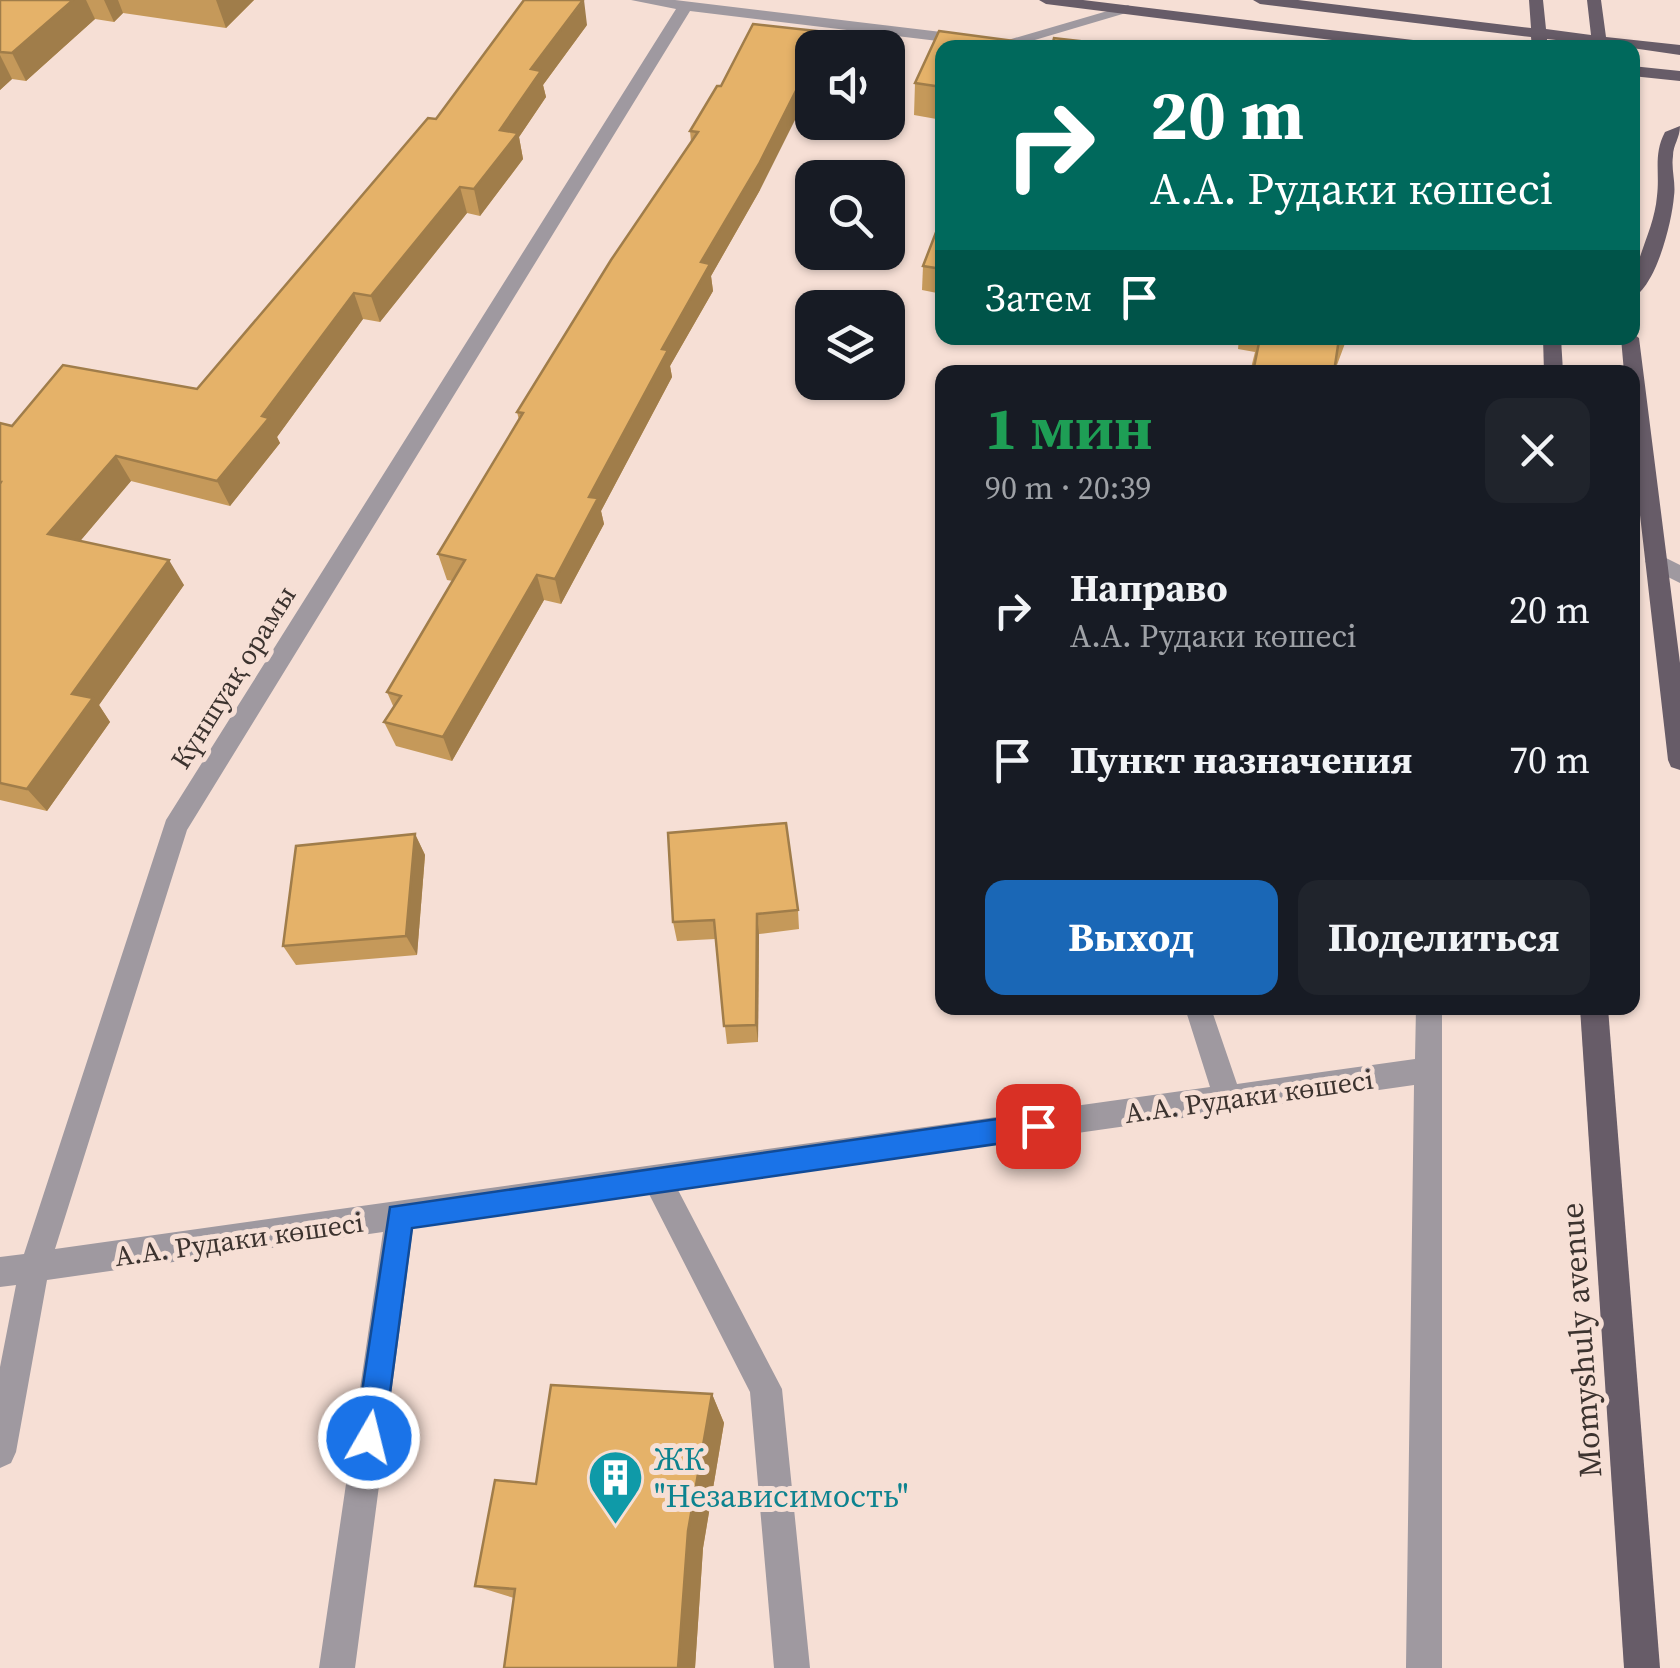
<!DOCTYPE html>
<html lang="ru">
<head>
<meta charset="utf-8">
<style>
	:root { --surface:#171b24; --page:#20242c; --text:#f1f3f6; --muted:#9ea1a6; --accent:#1a67b6 }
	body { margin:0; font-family:"Source Serif 4",serif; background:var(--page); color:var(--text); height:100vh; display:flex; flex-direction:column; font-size:38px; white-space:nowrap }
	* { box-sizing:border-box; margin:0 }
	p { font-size:32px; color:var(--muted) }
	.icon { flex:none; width:55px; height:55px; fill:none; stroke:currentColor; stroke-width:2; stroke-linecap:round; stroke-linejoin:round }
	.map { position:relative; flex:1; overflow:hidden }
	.sheet { position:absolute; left:935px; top:365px; width:705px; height:650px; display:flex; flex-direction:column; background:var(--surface); border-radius:20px; box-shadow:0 2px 8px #0004 }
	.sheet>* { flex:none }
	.banner { position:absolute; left:935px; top:40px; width:705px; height:305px; border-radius:20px; box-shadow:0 2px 8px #0004; background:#00695c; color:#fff; overflow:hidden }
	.buttons { position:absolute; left:795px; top:30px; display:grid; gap:20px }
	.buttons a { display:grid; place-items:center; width:110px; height:110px; border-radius:20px; background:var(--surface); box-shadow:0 2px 8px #0004; font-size:50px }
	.pin { position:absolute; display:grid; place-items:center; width:85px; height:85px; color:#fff; margin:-42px; border-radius:20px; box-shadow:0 5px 15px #0006 }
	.me { position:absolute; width:110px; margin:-55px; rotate:8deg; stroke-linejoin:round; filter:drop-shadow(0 0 8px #0008) }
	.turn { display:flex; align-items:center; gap:35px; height:210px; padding:0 50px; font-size:45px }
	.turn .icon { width:130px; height:130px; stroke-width:2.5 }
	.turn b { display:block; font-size:70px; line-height:85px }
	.then { display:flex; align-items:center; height:95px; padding:0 50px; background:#0003; gap:20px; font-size:38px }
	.round { display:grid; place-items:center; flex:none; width:105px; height:105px; border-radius:20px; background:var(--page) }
	.summary { display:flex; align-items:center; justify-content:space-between; height:170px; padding:0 50px }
	h1 { font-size:60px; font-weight:700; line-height:75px; color:#1e9e55 }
	.action { display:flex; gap:20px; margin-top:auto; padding:20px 50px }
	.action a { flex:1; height:115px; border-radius:20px; background:var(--accent); color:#fff; font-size:40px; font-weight:700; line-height:115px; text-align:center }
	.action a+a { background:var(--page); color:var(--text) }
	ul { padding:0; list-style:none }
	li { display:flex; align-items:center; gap:30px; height:150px; padding:0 50px }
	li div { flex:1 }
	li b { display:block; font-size:38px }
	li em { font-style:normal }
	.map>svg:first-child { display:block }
</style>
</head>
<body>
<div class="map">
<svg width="1680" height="1668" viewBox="0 0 1680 1668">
	<rect width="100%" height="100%" fill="#f6dfd5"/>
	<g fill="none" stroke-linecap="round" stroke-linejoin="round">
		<!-- minor -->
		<g fill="#9f99a0" fill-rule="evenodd">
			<polygon points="631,0 675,0 1008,40 1128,5 1136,10 1028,42 1046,48 996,48 690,11 187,830 55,1249 1210,1087 1185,1008 1211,1008 1237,1084 1415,1059 1416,1008 1442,1008 1442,1668 1406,1668 1414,1085 678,1190 782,1389 810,1668 774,1668 750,1392 649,1194 413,1228 355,1668 319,1668 383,1232 47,1280 16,1452 11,1463 0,1468 0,1367 16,1285 0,1287 0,1257 24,1254 166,820 676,9"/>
			<polygon points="1656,553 1680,565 1680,583 1648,567 1645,561"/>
		</g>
		<!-- major -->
		<g fill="#675c68" fill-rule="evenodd">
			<polygon points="1039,0 1083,0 1438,43 1445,48 1396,48 1046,4"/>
			<polygon points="1253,0 1298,0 1531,28 1529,0 1543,0 1546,29 1591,35 1587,0 1601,0 1606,37 1680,45 1680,55 1632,48 1592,48 1592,44 1547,39 1548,48 1532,48 1531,37 1260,4"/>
			<polygon points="1632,66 1680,71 1680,81 1632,76"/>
			<path d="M 1680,126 C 1680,138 1673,145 1673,156 C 1671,169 1676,183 1674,196 C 1672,222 1656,287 1632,298 C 1632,262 1654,232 1657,196 C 1660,172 1653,155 1665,132 Z"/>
			<polygon points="1632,333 1639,338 1680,663 1680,770 1671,767 1668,760 1632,445 1632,372 1624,372 1621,338 1632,338"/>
			<polygon points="1543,338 1561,338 1563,372 1544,372"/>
			<polygon points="1580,1008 1608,1008 1660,1668 1624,1668"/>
		</g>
	</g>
	<!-- wall -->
	<g fill="#c5995a">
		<polygon points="0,0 254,0 226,28 123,13 114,22 95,19 26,81 12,79 0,90"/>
		<polygon points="587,25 543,85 546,97 519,137 523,159 480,216 467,213 380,322 363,319 277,437 280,443 230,506 131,481 80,541 184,585 99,705 110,722 47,811 0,800 0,423 12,426 197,389 436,119"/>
		<polygon points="939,31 1052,46 1054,38 1141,48 942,48 942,120 914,115 915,83"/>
		<polygon points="717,86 760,190 711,276 713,291 670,366 672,377 601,511 604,524 561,604 544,600 452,761 396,746 384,722 394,708 387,692 453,581 447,580 438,554 519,420 517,412 691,142 690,131"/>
		<polygon points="942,222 942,294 922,290 923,266"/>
		<polygon points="1239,338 1347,338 1337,365 1335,364 1334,372 1250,372 1255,352 1238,349"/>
		<polygon points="415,834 425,855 417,955 296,965 283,946"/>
		<polygon points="798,910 799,929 759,934 758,1042 727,1044 715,939 677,941 673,922"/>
		<polygon points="712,1394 724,1423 703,1548 695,1668 504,1668 514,1598 475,1586 536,1484"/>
	</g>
	<!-- shaded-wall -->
	<g fill="#a07d4a">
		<polygon points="73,0 86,0 95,19 26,81 12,53"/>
		<polygon points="104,0 118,0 123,13 114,22"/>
		<polygon points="216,0 254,0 226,28"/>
		<polygon points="584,0 587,25 543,85 546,97 519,137 523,159 480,216 474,189 500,130 531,69"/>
		<polygon points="826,32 826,48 818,48"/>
		<polygon points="0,55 12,79 0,90"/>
		<polygon points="812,59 812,86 760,190 711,276 713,291 670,366 672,377 601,511 604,524 561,604 555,579 589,497 662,349 701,262"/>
		<polygon points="460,187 467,213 380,322 371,296"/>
		<polygon points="354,293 363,319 277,437 280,443 230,506 217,481 262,416"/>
		<polygon points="116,456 131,481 65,559 48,534"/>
		<polygon points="169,560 184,585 99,705 110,722 47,811 27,789 72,694"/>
		<polygon points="537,575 544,600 452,761 443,737"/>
		<polygon points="415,834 425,855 417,955 406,936"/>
		<polygon points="757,914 759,934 758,1042 756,1025"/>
		<polygon points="712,1394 724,1423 703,1548 695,1668 678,1668 688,1531"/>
	</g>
	<!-- building -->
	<g fill="#e5b269" stroke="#a07d4a" stroke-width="2.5">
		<polygon points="0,0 73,0 12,53 0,52"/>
		<polygon points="524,0 583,0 531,69 541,71 500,130 518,133 474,189 460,187 371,296 354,293 262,416 269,418 217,481 116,456 48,534 169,560 72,694 93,698 27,789 0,783 0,484 1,482 0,482 0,423 12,426 63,365 197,389 428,118 436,119"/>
		<polygon points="753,24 826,32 818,48 812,48 812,59 759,164 701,262 710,264 662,349 668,350 589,497 598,498 555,579 537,575 443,737 384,722 401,696 387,692 465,560 438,554 523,413 517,412 611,260 698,132 690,131 717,86 721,86"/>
		<polygon points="939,31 1052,46 1054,38 1141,48 942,48 942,87 915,83"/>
		<polygon points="940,222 942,222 942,269 923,266"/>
		<polygon points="1260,338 1347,338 1346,340 1339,339 1334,372 1253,372"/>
		<polygon points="786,823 798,910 757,914 756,1025 724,1026 714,920 673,922 668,833"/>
		<polygon points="415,834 406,936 283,946 296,846"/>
		<polygon points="551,1385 712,1394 688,1531 678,1668 504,1668 515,1589 475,1586 495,1480 536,1484"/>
	</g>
	<!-- route -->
	<polygon fill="#1a73e8" stroke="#114b97" stroke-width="2.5" points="1038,1113 1047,1117 1050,1126 1047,1135 1038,1138 412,1228 384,1438 380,1448 369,1452 359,1448 355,1438 390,1207"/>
	<!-- icons -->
	<defs>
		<symbol id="building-pin" viewBox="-11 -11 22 30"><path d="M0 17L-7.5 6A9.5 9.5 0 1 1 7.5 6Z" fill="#0f9aa8" stroke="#f6dfd5"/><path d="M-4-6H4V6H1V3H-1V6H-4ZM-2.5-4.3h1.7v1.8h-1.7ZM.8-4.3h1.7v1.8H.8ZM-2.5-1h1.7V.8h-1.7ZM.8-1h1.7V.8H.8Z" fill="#fff"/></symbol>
	</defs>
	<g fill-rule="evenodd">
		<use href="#building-pin" x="584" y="1446" width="63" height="86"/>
	</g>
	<g text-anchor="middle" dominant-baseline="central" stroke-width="10" stroke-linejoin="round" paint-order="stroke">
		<!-- street labels -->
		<g font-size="28" fill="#3c332f" stroke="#f6dfd5">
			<text transform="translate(233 677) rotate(-58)">Күншуақ орамы</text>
			<text transform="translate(1249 1096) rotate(-8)">А.А. Рудаки көшесі</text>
			<text transform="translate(239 1239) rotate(-8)">А.А. Рудаки көшесі</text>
		</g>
		<!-- near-street labels -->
		<g font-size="32" fill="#3c332f" stroke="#f6dfd5">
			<text transform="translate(1581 1340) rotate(-94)">Momyshuly avenue</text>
		</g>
		<!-- near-culture labels -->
		<g font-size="32" fill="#0d838f" stroke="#f6dfd5" text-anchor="start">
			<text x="654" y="1459">ЖК<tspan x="654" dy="37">"Независимость"</tspan></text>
		</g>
	</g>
</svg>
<div class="buttons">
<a><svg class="icon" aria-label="sound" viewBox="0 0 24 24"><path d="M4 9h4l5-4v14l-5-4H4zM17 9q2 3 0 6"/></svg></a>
<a><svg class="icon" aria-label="search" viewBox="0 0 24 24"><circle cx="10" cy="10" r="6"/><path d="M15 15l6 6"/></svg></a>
<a><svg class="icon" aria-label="layers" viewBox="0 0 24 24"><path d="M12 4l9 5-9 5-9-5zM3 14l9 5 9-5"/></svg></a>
</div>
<div class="pin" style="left:1038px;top:1126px;background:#d93025"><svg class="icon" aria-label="arrive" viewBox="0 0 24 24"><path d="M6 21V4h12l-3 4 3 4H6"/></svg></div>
<svg class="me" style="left:369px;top:1438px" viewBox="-20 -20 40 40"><circle r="17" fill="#1a73e8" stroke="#fff" stroke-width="3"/><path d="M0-11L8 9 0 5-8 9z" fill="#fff"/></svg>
<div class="banner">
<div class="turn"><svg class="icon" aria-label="right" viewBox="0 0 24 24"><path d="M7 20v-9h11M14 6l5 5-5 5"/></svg><div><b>20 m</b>А.А. Рудаки көшесі</div></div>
<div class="then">Затем<svg class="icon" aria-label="arrive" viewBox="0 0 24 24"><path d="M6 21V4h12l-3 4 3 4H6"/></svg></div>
</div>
<section class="sheet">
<div class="summary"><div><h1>1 мин</h1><p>90 m · 20:39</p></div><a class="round"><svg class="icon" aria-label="close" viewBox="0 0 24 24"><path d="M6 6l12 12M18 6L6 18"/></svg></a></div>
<ul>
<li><svg class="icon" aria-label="right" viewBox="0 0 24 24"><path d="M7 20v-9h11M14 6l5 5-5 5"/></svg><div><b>Направо</b><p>А.А. Рудаки көшесі</p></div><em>20 m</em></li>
<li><svg class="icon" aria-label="arrive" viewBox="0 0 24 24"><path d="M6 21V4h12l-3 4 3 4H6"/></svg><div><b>Пункт назначения</b></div><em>70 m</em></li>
</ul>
<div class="action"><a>Выход</a><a>Поделиться</a></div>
</section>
</div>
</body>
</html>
